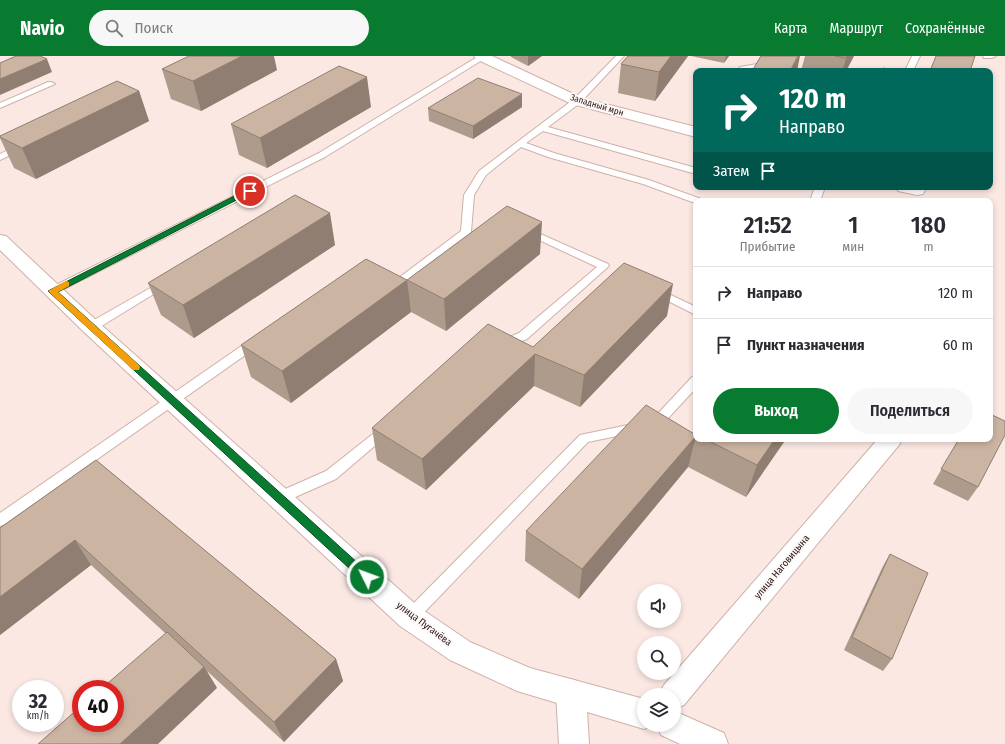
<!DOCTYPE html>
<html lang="ru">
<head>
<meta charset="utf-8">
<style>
	:root { --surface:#fff; --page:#f7f7f7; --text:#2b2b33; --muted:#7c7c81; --line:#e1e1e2; --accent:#097b31 }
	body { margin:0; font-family:"Fira Sans Condensed",sans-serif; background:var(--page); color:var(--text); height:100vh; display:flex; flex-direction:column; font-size:15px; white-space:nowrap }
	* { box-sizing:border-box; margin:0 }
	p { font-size:13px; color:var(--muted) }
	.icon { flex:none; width:22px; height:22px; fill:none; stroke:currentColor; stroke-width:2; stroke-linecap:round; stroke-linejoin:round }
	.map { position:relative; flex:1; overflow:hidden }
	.sheet { position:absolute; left:693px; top:142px; width:300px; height:244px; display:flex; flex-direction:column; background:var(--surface); border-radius:8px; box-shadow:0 2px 6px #0003 }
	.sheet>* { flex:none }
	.top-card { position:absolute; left:693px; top:12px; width:300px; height:122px; border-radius:8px; box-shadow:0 2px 6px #0003; background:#00695c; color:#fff; overflow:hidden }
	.controls { position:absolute; left:637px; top:528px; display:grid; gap:8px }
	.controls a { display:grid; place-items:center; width:44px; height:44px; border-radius:50%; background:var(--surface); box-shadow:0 2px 6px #0003; font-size:20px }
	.speed { position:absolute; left:12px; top:624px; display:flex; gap:8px; font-size:20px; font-weight:700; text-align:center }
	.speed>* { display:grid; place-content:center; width:52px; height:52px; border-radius:50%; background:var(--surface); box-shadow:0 2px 6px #0003; line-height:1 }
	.speed small { font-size:10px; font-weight:400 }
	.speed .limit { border:6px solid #d22; background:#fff; color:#111 }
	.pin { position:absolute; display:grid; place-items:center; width:34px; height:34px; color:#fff; margin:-17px; border:2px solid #fff; border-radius:50%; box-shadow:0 1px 4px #0007 }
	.me { position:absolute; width:44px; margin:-22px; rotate:312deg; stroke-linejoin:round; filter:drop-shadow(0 0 3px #0008) }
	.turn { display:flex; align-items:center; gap:14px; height:84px; padding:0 20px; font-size:18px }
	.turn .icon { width:52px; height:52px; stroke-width:2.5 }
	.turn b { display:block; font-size:28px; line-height:34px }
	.then { display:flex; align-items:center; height:38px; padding:0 20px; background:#0003; gap:8px; font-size:15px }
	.eta { display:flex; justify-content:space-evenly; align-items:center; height:68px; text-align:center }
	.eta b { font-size:24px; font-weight:600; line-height:28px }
	.primary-button { display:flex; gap:8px; margin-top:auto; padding:8px 20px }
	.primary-button a { flex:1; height:46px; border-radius:24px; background:var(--accent); color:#fff; font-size:16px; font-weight:600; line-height:46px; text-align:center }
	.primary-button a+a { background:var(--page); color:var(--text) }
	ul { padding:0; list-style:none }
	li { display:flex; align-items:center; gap:12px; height:52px; padding:0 20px; border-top:1px solid var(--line) }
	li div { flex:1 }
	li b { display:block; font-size:15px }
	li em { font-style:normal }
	header { display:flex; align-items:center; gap:24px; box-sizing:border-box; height:56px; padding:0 20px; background:var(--accent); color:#fff }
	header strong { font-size:19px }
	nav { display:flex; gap:22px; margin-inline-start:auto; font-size:14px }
	.search { width:280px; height:36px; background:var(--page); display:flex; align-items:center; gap:10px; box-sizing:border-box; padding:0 14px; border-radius:22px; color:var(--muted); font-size:15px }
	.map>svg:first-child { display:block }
</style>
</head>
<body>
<header>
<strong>Navio</strong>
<div class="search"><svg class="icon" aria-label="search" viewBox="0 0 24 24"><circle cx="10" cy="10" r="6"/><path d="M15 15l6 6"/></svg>Поиск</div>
<nav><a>Карта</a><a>Маршрут</a><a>Сохранённые</a></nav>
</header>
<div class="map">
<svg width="1005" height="688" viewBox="0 0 1005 688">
	<rect width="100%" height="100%" fill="#fbe8e3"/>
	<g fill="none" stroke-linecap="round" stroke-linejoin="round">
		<defs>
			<g id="service">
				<polygon points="479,0 487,1 325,101 56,237 52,238 47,235 48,233 319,97"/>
				<polygon points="616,0 624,0 580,47 548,71 696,112 696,118 543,75 526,87 554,97 649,124 701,143 703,145 696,145 696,147 695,147 643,128 548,101 521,91 486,119 474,139 471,176 469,178 398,232 387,232 386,230 387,228 392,227 461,175 464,139 479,115 574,43"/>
				<polygon points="782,0 790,0 785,8 745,15 737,15 740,11 779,4"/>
				<polygon points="912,0 920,0 913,15 905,15"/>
				<polygon points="983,0 996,0 992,2 984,2"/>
				<polygon points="48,26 51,26 55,28 0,52 0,47"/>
				<polygon points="22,87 26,90 25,92 0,104 0,98"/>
				<polygon points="815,131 825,131 820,145 810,145"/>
				<polygon points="527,172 608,208 609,210 527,283 501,293 497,292 495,289 497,286 519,277 597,211 524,177 522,175"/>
				<polygon points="166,223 171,226 170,228 95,274 87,274 85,271 87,268"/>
				<polygon points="656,232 696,251 696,259 652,237 651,235"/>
				<polygon points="257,281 261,282 263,285 261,288 5,468 0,470 0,457 253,282"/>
				<polygon points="696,320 696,332 660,371 588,386 415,566 410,568 405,566 403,561 405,556 580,379 652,364 692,321"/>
				<polygon points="387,368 391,370 393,373 391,376 336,423 284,446 279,447 274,446 272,442 274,438 326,415 383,370"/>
			</g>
			<g id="minor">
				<polygon points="474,0 492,0 582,42 696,71 696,81 572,48 476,3"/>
				<polygon points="896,131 923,131 925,134 923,138 917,139 898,135"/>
				<polygon points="878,383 902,383 899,389 684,649 674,653 674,639 659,639 664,629"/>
				<polygon points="571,623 581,627 586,637 589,688 559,688 556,637 561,627"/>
			</g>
			<g id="tertiary">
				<polygon points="0,179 6,180 98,266 420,552 470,586 530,612 644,643 644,669 653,669 644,673 517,635 450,604 400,570 84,276 0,194"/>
				<polygon points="674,655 724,677 728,688 680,688 661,679 657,669 674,669"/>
			</g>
		</defs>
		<!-- service casing -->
		<use href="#service" stroke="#cfb1a9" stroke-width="2"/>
		<!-- minor casing -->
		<use href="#minor" stroke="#cfb1a9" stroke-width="2"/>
		<!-- tertiary casing -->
		<use href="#tertiary" stroke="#cfb1a9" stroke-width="2"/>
		<!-- service -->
		<use href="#service" fill="#fff" fill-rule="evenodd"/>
		<!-- minor -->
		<use href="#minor" fill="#fff" fill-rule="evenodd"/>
		<!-- tertiary -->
		<use href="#tertiary" fill="#fff" fill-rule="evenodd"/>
	</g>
	<!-- wall -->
	<g fill="#af9b8b">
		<polygon points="511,0 542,0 528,10 511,1"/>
		<polygon points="628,0 688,0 655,45 618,37 621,8"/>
		<polygon points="691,0 729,0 724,7"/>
		<polygon points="805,0 854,0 846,15 801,15"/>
		<polygon points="162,13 277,14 201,55 171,43"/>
		<polygon points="139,35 149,65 36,123 14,112 0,82 0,80"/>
		<polygon points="522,38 522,51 473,83 429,65 428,52"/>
		<polygon points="371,51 267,112 239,99 231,68"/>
		<polygon points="335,189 194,282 161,259 148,227"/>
		<polygon points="540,198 446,275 411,256 291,347 251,321 241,289 407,224"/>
		<polygon points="667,260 580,351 534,330 426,434 377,404 372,372 533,291"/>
		<polygon points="696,379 696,383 786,383 746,441 688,411 579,543 525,505 526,475"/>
		<polygon points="959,383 990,383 978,431 968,445 933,428"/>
		<polygon points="96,404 336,603 343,625 284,686 207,615 217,632 165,577 91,509 0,579 0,472"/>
		<polygon points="890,498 892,603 883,615 844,594 882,512"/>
	</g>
	<!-- shaded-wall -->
	<g fill="#8f7e71">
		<polygon points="242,0 274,0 277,14 201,55 193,25"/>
		<polygon points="528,0 542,0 528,10"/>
		<polygon points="671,0 688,0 655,45 659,16"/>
		<polygon points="726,0 729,0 724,7"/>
		<polygon points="798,0 800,0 797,15 790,15"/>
		<polygon points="847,0 854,0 846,15 842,15"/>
		<polygon points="47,3 52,16 0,39 0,23"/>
		<polygon points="367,21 371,51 267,112 260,82"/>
		<polygon points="139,35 149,65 36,123 22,92"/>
		<polygon points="522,38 522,51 473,83 473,70"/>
		<polygon points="330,157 335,189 194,282 183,249"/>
		<polygon points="542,166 540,198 446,275 444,243"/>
		<polygon points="407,224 411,256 291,347 282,315"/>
		<polygon points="673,228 667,260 580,351 584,319"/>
		<polygon points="535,298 534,330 426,434 422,403"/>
		<polygon points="696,380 688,411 579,543 582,513"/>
		<polygon points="775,383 786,383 746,441 757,409"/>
		<polygon points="75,484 91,509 0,579 0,541"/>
		<polygon points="336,603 343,625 284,686 274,666"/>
		<polygon points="204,611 217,632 158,688 120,688"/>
	</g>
	<!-- building -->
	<g fill="#ccb4a2" stroke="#8f7e71">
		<polygon points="16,0 40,0 47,3 0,23 0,7"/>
		<polygon points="189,0 242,0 193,25 162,13"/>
		<polygon points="628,0 671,0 659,16 621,8"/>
		<polygon points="761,0 798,0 790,15 752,15"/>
		<polygon points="835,0 847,0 846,2"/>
		<polygon points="936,0 975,0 970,15 930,15"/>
		<polygon points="339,10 367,21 260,82 231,68"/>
		<polygon points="883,12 899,15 882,15"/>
		<polygon points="478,22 522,38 473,70 428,52"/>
		<polygon points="117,25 139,35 22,92 0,81 0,80"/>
		<polygon points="295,139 330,157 183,249 148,227"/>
		<polygon points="507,150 542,166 444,243 407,224"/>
		<polygon points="366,203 407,224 282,315 241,289"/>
		<polygon points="624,207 673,228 584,319 535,298 422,403 372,372 488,268 533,291"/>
		<polygon points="646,349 696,379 696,380 582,513 526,475"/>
		<polygon points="990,358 1005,365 1005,379 978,431 941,413 959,383 990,383"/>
		<polygon points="705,383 775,383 757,409"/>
		<polygon points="96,404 336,603 274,666 75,484 0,541 0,472"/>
		<polygon points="890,498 928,517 892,603 852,581"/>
		<polygon points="167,576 204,611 120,688 38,688 81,650 81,667 115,667 115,633 101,633"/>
	</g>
	<!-- route -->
	<polygon fill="#097b31" stroke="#065020" points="250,132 253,135 252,136 58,236 370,518 372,521 370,525 367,526 363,525 48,235"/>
	<!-- slow -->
	<polygon fill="#f59e0b" points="66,225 69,226 69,230 58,236 139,309 140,311 139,314 133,314 48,235"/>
	<g text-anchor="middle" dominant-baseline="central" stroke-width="4" stroke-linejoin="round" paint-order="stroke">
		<!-- far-street labels -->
		<g font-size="9" fill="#241916" stroke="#fff8f6">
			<text transform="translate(597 49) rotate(17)">Западный мрн</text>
		</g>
		<!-- street labels -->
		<g font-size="10" fill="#241916" stroke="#fff8f6">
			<text transform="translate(782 511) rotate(-50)">улица Наговицына</text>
			<text transform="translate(424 568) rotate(37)">улица Пугачёва</text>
		</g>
	</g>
</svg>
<div class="controls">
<a><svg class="icon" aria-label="sound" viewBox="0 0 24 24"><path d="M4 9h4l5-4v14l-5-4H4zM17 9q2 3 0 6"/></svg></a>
<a><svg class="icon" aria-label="search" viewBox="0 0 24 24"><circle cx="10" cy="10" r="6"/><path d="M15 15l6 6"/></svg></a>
<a><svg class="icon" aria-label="layers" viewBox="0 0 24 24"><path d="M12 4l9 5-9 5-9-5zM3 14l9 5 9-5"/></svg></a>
</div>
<div class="speed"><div>32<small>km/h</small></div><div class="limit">40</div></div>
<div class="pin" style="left:250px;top:135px;background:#d93025"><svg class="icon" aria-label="arrive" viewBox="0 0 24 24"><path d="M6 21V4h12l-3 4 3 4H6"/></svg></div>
<svg class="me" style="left:367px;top:521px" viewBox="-20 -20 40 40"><circle r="17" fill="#097b31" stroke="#fff" stroke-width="3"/><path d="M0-11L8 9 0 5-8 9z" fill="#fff"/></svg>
<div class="top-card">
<div class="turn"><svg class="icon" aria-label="right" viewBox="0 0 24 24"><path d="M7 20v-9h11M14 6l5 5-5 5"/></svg><div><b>120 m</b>Направо</div></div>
<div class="then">Затем<svg class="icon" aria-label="arrive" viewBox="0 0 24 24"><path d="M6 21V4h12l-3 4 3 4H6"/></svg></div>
</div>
<section class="sheet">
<div class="eta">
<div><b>21:52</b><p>Прибытие</p></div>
<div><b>1</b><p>мин</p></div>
<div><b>180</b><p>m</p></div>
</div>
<ul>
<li><svg class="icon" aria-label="right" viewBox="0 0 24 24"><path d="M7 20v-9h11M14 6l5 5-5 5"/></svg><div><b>Направо</b></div><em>120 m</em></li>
<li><svg class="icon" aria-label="arrive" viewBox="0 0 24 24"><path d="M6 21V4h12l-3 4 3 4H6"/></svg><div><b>Пункт назначения</b></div><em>60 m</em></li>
</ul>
<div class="primary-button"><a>Выход</a><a>Поделиться</a></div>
</section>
</div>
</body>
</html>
